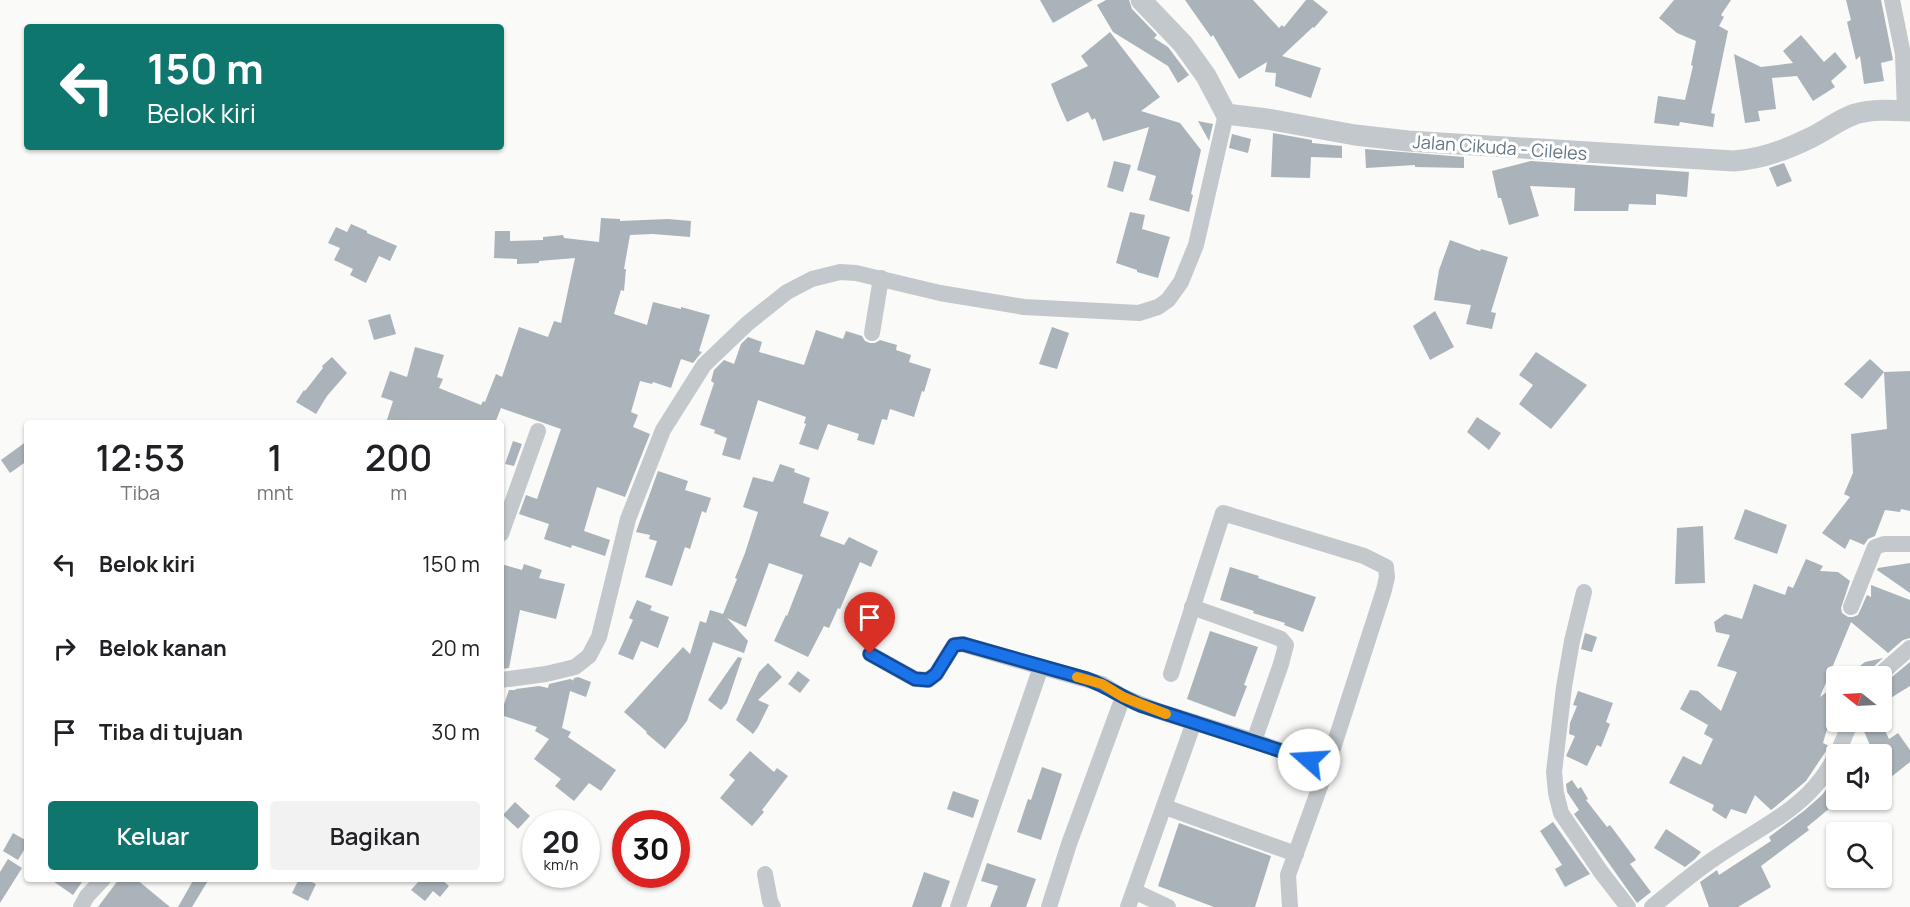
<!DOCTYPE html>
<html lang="id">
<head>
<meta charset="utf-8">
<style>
	:root { --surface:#fff; --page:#f2f2f2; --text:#202124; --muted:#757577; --accent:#0f766e }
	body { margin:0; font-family:Manrope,sans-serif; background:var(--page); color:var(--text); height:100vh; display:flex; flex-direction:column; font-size:22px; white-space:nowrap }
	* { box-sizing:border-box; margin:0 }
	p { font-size:20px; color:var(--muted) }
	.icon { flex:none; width:33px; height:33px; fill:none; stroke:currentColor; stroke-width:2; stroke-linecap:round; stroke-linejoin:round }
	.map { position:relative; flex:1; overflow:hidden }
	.drawer { position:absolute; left:24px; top:420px; width:480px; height:462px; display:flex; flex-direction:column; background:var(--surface); border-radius:6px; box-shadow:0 2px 4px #0004 }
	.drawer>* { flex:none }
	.hud { position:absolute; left:24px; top:24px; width:480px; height:126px; border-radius:6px; box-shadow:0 2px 4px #0004; background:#0f766e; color:#fff; overflow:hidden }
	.needle { width:39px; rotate:288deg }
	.fabs { position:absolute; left:1826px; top:666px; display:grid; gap:12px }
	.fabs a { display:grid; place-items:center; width:66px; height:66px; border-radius:6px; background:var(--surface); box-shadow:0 2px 4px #0004; font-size:30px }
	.speed { position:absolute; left:522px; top:810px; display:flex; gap:12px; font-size:30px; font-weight:700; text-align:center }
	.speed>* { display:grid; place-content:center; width:78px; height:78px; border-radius:50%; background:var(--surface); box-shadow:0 2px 4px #0004; line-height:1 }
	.speed small { font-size:15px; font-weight:400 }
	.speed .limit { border:9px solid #d22; background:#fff; color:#111 }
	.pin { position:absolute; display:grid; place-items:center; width:51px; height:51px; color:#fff; margin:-62px -26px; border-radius:50% 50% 50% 0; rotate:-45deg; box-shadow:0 0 6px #0007 }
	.pin .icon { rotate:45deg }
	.me { position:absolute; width:66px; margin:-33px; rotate:289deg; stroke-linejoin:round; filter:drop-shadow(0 0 4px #0008) }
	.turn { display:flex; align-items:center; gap:21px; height:126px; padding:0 24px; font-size:27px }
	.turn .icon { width:78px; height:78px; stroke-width:2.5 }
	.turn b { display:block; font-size:42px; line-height:51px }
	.eta { display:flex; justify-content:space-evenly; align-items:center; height:102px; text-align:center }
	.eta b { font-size:36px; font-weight:600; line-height:42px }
	.primary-button { display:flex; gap:12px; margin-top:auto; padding:12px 24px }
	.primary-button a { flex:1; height:69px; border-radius:6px; background:var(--accent); color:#fff; font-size:24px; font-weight:600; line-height:69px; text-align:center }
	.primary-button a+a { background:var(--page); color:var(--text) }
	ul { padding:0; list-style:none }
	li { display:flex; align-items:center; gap:18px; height:84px; padding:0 24px }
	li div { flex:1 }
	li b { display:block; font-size:22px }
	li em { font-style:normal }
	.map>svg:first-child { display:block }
</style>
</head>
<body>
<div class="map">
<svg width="1910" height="907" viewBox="0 0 1910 907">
	<rect width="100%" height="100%" fill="#fafaf8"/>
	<!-- building -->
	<g fill="#aab3b9">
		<polygon points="1040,0 1093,0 1053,23"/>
		<polygon points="1106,0 1129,0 1132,9 1157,35 1154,38 1168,47 1189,75 1178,83 1168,66 1113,32 1097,5"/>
		<polygon points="1185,0 1253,0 1279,28 1282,25 1284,27 1306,0 1313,0 1328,12 1314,28 1313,27 1282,56 1321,68 1311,98 1275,86 1276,73 1265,72 1267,62 1239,79 1213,35 1211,37"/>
		<polygon points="1674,0 1731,0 1721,15 1724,17 1719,26 1728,31 1711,113 1715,114 1713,127 1680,122 1679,126 1654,123 1658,96 1685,100 1693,66 1691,65 1696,41 1677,33 1659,18"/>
		<polygon points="1846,0 1881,0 1893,60 1881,63 1884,81 1864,84 1860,56 1856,60 1847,22 1851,20"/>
		<polygon points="1110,32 1160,97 1141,111 1180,123 1201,150 1191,194 1193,195 1189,212 1149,200 1156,176 1137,170 1149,127 1103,141 1095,118 1092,120 1088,112 1067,122 1059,104 1051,84 1088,66 1081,56"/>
		<polygon points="1801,35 1824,62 1835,52 1847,67 1831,81 1835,87 1813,101 1797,76 1772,78 1776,109 1758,111 1760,121 1745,123 1734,54 1761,67 1793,63 1783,51"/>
		<polygon points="1198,121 1213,124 1209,141 1208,139"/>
		<polygon points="1273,133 1312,140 1312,143 1342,146 1342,158 1311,157 1310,178 1271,177"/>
		<polygon points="1232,134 1251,139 1248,153 1229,148"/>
		<polygon points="1365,149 1464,157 1464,168 1415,167 1415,165 1366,168"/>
		<polygon points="1114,161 1131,165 1123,192 1107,187"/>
		<polygon points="1531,161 1689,172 1687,197 1656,194 1656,205 1629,204 1628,211 1574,211 1575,188 1530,186 1539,216 1509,225 1501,198 1498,198 1492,171"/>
		<polygon points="1784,163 1792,181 1777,187 1769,168"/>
		<polygon points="1130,212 1145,215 1142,229 1170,237 1158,278 1137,272 1137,270 1116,263"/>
		<polygon points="601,218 620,219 620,221 668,219 691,221 690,237 653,234 630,235 624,269 626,269 624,291 621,290 614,314 647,325 653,302 681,309 681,307 710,315 699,351 702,352 693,363 681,359 671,388 653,382 652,384 640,381 631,412 638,415 633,427 650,434 625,497 597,487 584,531 610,540 605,556 572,545 571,548 544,539 549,524 519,514 526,495 537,499 561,429 501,408 495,423 386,423 393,401 381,397 390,371 407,377 415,347 444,355 437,377 443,379 439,388 481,405 483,401 485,402 496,374 502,377 519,327 548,337 554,321 561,323 575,258 539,261 539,263 517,264 517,259 494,258 495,231 510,231 510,241 543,240 543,237 563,235 564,238 599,242"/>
		<polygon points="351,224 367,231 367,233 397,246 390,261 379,256 366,283 350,275 353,269 334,260 340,248 328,243 336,227 347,232"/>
		<polygon points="1450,240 1480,251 1481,249 1508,257 1491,312 1496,313 1492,329 1466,324 1471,305 1434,300 1439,270"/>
		<polygon points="1435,311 1454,347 1430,360 1413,326"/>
		<polygon points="390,314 396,334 374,340 368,320"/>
		<polygon points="1052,327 1069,333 1057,369 1039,364"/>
		<polygon points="816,330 843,339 846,331 862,336 865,341 870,343 875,343 880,340 897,345 896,350 911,355 909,362 931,369 924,392 922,391 914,417 890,409 887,420 882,419 874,445 857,440 859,434 828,424 818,450 799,444 806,424 804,423 806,417 758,400 740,460 722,455 727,438 714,433 715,430 700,425 714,383 711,381 714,370 724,360 734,364 741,344 748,337 762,342 759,352 804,365"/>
		<polygon points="1536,352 1587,385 1551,429 1519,404 1533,385 1519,375"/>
		<polygon points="332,357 347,373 327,396 316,414 296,402 304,390 305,391 323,368 322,366"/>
		<polygon points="1870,359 1884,372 1862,399 1844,384"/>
		<polygon points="1910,371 1910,511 1901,509 1900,512 1885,510 1875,536 1868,539 1864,545 1850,539 1845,549 1822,533 1850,497 1844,494 1853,473 1851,434 1887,429 1884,372"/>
		<polygon points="1477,417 1501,433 1489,450 1467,432"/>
		<polygon points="27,441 27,461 10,473 1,460"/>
		<polygon points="513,441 522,444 514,466 505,464"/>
		<polygon points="780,464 795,469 794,472 810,478 803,503 829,512 820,536 844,545 849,537 878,551 871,567 860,562 840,609 838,608 829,628 824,626 808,657 774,641 786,615 787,616 803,575 769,563 746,627 727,618 748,641 744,653 713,642 687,721 665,749 646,733 647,732 624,712 683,647 690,654 700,621 706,623 710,610 723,614 737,579 735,578 745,553 758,512 743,507 753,477 773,482"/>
		<polygon points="658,471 688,481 685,490 711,498 706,513 702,511 690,549 685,547 672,586 645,577 657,541 649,539 650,535 636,532"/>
		<polygon points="1745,509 1787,525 1777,554 1734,539"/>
		<polygon points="1703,526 1705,583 1675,584 1677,528"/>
		<polygon points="1806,559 1823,566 1820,571 1838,572 1850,581 1841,608 1842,613 1848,617 1853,617 1858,615 1867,595 1871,597 1871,585 1910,600 1910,638 1903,640 1888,653 1851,622 1820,697 1836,685 1836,717 1831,716 1823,743 1829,746 1828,748 1806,781 1775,807 1771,810 1755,795 1746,814 1731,809 1726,819 1712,810 1714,805 1669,783 1683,756 1701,765 1713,739 1704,734 1708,725 1680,709 1690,690 1698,691 1721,711 1737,672 1717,666 1730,635 1716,632 1714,622 1725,614 1742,619 1754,584 1785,595 1788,586 1793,588"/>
		<polygon points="1910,563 1910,593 1877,570 1878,568"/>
		<polygon points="501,564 522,570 524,564 542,570 539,578 565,584 556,619 520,610 509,668 501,669"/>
		<polygon points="1230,567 1259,576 1258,578 1316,597 1303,632 1284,625 1285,623 1253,613 1254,611 1220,600"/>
		<polygon points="637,600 652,606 650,610 669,617 658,648 641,641 633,660 618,654 633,620 629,618"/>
		<polygon points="1210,631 1258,647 1244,685 1247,686 1235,717 1187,699"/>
		<polygon points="1585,633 1597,637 1592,652 1581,649"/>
		<polygon points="738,657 742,658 727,703 721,710 708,700"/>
		<polygon points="1883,658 1871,669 1868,676 1847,676 1865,662"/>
		<polygon points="1910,662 1910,686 1881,704 1881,686"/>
		<polygon points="768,663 782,677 758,700 769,705 758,727 753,734 736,720 759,672"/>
		<polygon points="798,671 810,680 800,693 788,684"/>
		<polygon points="578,677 591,682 586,697 570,691 562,728 571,732 568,737 616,770 601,791 589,783 574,801 555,786 561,779 534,759 549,739 535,731 537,727 501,715 501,713 509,690 515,690 516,689 539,686 548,688 549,684 570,679 573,680 572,684 574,678"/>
		<polygon points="1578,691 1613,703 1606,722 1610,724 1601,747 1597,745 1587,766 1566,756 1575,736 1569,734 1570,723 1577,706 1573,705"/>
		<polygon points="1860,722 1881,722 1889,739 1898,733 1910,750 1910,762 1881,785 1881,754 1866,754 1872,750"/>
		<polygon points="750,751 774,772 777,768 788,776 762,810 764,812 752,826 720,798 735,780 729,775"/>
		<polygon points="1042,767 1062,774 1041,840 1017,832 1028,799 1031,800"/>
		<polygon points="1836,776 1836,803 1807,827 1809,830 1761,866 1771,887 1738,907 1709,907 1700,882 1717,870 1719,875 1771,841 1769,837 1805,810 1822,795"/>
		<polygon points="1572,780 1578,789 1581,787 1588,799 1586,800 1607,827 1610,825 1636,860 1630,864 1651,892 1637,903 1574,814 1579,810 1567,792 1566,784"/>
		<polygon points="953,791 979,800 973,818 947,809"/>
		<polygon points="515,802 530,816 518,829 503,815"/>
		<polygon points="1553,822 1590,874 1565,887 1555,869 1562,865 1540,831"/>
		<polygon points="1179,823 1271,856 1255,907 1214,907 1158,886"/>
		<polygon points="1666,829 1701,852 1695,859 1685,867 1654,848"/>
		<polygon points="13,833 27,841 27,845 18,860 3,851"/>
		<polygon points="8,859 22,868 0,903 0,872"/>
		<polygon points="987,863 1036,879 1026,907 990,907 998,886 981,881"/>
		<polygon points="924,872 950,881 941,907 912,907"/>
		<polygon points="50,879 84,879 73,895"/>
		<polygon points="119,879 136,879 170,907 98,907"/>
		<polygon points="194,879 209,879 192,907 178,907"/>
		<polygon points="299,879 305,879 316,884 308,901 292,893"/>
		<polygon points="417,879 443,879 442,880 449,886 440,897 433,891 425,901 411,890 419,881"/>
	</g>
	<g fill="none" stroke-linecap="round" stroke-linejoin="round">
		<!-- minor -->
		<g stroke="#c3c8cc" stroke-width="16">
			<polyline points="1892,0 1903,54 1905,111"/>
			<polyline points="872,333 881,278"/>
			<polyline points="501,534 538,431"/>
			<polyline points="1584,592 1572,641 1564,687 1554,772 1556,793 1561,813 1601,872 1628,907"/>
			<polyline points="1192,607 1276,637 1281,639 1286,645 1281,664 1254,741"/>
			<polyline points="1851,607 1875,547 1884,544 1910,544"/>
			<polyline points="870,654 915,679 928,680 936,674 954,645 962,644 1041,667"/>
			<polyline points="1171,674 1223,513 1364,556 1386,567 1387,577 1384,590 1327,767 1288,875 1290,907"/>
			<polyline points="1878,676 1910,648"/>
			<polyline points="501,680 546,674 575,667 589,656 599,637 628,519 663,430 704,365 748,323 787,292 812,279 840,272 856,273 940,293 1024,307 1139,313 1158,307 1168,300 1181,282 1196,245 1226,114"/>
			<polyline points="1165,807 1296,854"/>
			<polyline points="765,874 770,901 773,907"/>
			<polyline points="1134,891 1168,907"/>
			<polyline points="81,907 87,896 103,879"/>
			<polyline points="958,907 1041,667 1102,684 1123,697"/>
			<polyline points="1049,907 1069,844 1123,697 1158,711 1254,741 1327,767"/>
			<polyline points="1128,907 1194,722"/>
			<path d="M 1652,907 C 1673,890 1695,871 1718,856 C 1781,814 1824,801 1850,722"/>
		</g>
		<!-- tertiary -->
		<path stroke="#c3c8cc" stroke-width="21" d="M 1141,0 L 1183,44 L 1206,76 L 1226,114 L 1267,119 L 1355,135 L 1408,141 L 1734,161 C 1760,159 1786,150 1810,138 C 1825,131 1838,120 1855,114 C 1873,109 1891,110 1910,111"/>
	</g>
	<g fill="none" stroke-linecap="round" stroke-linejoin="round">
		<defs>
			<path id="route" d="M 870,654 L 915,679 L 928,680 L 936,674 L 954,645 L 963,644 L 1087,679 C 1106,686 1122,697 1140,705 L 1309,760"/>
		</defs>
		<!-- route casing -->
		<use href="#route" stroke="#114b97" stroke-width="15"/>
		<!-- route -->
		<use href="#route" stroke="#1a73e8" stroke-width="10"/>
		<!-- slow -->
		<polyline stroke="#f59e0b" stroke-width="10" points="1077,677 1102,684 1123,697 1166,714"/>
	</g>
	<g text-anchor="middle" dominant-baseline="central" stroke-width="6" stroke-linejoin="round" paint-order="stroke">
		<!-- street labels -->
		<g font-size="18" fill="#657683" stroke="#fff">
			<text transform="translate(1500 147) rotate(4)">Jalan Cikuda - Cileles</text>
		</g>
	</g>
</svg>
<div class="fabs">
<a><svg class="needle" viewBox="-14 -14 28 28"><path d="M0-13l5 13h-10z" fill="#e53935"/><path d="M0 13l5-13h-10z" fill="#757577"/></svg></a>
<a><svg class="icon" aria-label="sound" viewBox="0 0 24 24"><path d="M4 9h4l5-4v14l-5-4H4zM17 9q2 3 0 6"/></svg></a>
<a><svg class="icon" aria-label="search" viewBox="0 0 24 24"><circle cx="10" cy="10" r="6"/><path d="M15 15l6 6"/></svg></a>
</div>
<div class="speed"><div>20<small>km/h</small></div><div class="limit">30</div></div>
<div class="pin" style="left:870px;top:654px;background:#d93025"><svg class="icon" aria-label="arrive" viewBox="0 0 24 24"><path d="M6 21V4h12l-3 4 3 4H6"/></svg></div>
<svg class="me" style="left:1309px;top:760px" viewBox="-20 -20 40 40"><circle r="19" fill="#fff"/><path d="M0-13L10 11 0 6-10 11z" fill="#1a73e8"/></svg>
<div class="hud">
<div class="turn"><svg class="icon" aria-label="left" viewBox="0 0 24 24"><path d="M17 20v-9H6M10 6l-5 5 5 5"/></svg><div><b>150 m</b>Belok kiri</div></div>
</div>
<section class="drawer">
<div class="eta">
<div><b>12:53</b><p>Tiba</p></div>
<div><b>1</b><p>mnt</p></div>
<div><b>200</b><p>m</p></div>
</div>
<ul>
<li><svg class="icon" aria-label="left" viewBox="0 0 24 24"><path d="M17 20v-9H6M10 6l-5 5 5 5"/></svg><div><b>Belok kiri</b></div><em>150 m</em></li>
<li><svg class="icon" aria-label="right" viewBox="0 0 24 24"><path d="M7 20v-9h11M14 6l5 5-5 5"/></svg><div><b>Belok kanan</b></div><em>20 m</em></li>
<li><svg class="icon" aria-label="arrive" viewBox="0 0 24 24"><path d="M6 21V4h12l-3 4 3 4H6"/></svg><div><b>Tiba di tujuan</b></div><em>30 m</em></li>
</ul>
<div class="primary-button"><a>Keluar</a><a>Bagikan</a></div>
</section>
</div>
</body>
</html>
